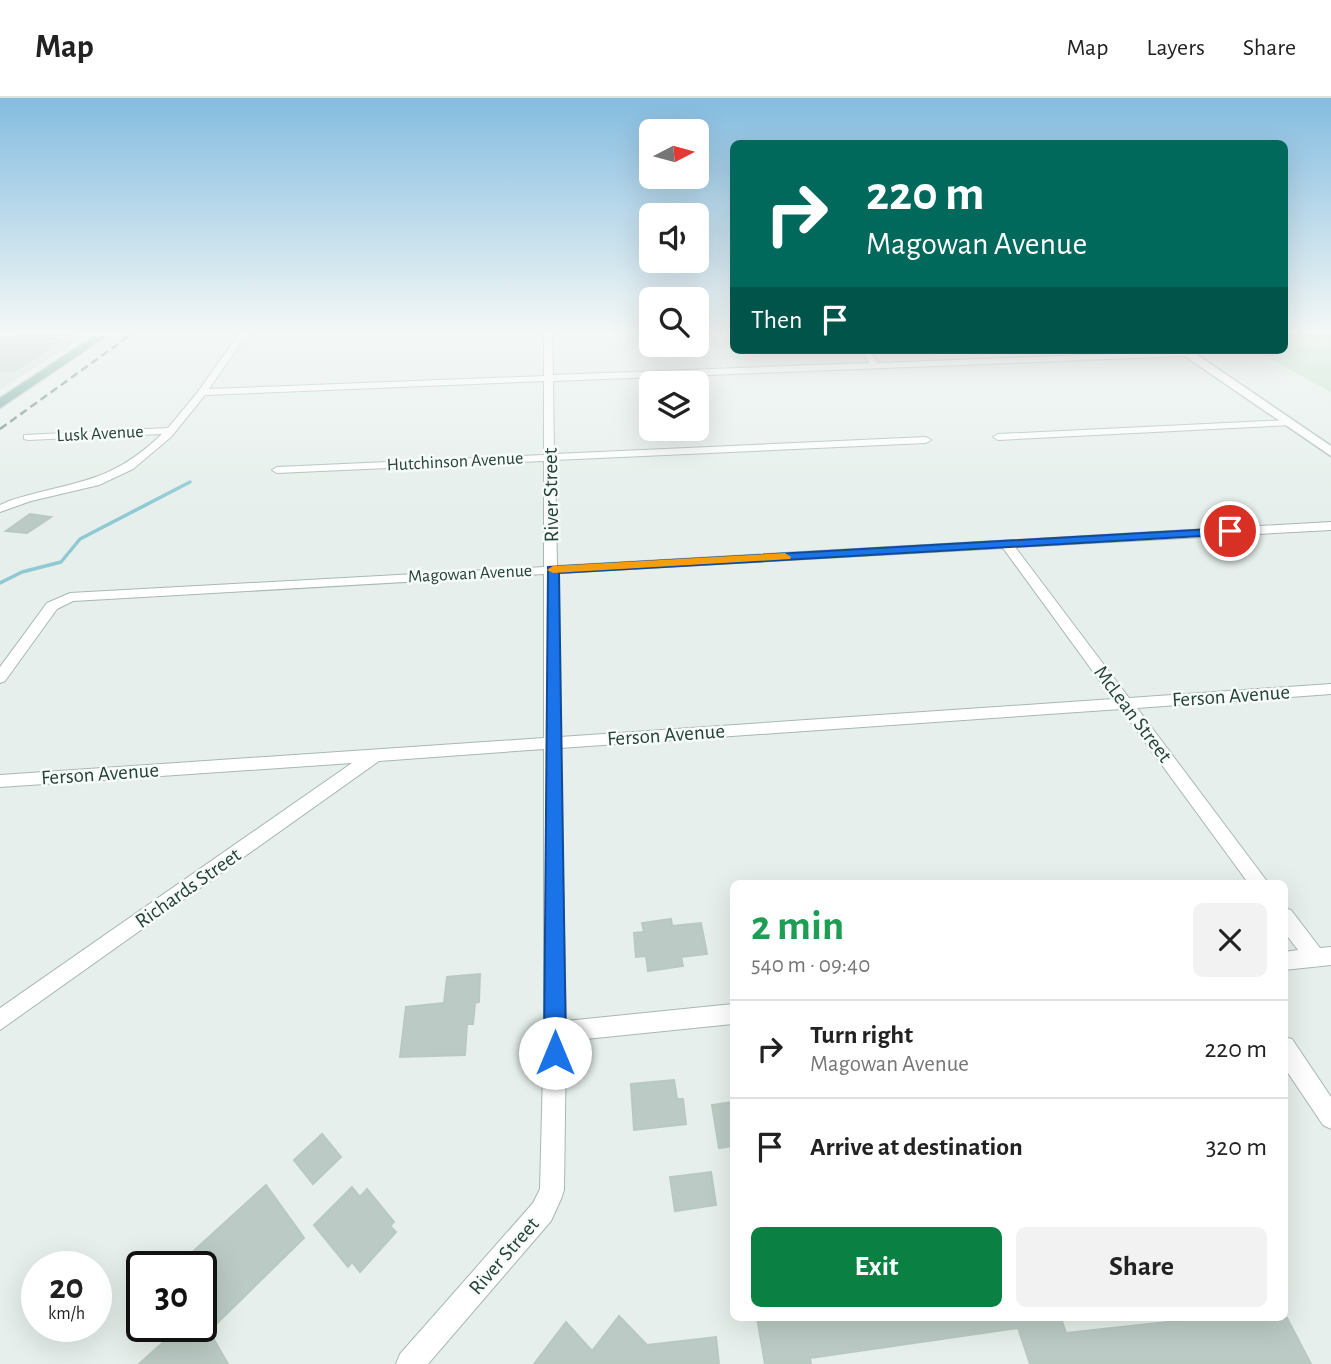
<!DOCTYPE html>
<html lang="en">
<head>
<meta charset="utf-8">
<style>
	:root { --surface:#fff; --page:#f2f2f2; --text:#222; --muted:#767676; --line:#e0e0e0; --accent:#0b8043 }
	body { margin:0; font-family:"Alegreya Sans",sans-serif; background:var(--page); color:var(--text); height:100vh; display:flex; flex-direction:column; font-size:26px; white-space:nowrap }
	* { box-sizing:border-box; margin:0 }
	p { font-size:23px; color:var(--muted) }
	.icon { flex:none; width:38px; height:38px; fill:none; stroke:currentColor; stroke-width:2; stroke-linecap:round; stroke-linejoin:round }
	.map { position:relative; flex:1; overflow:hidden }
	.drawer { position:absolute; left:730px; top:782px; width:558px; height:441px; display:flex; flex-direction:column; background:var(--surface); border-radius:10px; box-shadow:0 7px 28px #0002 }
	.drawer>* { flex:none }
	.top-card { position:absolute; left:730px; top:42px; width:558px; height:214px; border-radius:10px; box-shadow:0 7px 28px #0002; background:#00695c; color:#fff; overflow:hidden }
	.needle { width:46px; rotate:84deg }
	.controls { position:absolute; left:639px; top:21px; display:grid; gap:14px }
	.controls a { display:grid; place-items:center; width:70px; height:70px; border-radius:10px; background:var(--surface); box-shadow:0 7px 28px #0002; font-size:35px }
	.speed { position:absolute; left:21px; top:1153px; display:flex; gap:14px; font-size:35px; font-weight:700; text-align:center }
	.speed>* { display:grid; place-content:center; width:91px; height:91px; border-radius:50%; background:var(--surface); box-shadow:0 7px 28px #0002; line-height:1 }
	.speed small { font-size:18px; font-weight:400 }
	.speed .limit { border:4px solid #111; border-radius:10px; background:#fff; color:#111 }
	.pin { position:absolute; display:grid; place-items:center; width:60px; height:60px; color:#fff; margin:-30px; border:4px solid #fff; border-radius:50%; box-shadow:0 2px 7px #0007 }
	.me { position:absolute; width:77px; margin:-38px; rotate:0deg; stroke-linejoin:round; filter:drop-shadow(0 0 5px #0008) }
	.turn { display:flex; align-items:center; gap:24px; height:147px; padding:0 21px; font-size:32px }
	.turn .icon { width:91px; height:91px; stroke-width:2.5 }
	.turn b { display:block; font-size:49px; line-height:60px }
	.then { display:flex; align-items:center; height:66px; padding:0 21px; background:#0003; gap:14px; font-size:26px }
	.round { display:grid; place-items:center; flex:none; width:74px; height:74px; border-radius:10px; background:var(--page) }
	.head { display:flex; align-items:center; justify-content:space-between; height:119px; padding:0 21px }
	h1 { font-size:42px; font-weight:600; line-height:52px; color:#1e9e55 }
	.button { display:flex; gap:14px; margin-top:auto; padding:14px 21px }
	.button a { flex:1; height:80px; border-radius:10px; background:var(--accent); color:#fff; font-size:28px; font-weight:600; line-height:80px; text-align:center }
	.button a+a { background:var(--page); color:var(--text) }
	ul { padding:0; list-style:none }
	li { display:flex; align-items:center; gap:21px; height:98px; padding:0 21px; border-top:2px solid var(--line) }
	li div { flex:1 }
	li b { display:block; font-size:26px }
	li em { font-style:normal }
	header { display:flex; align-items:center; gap:42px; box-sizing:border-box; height:98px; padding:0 35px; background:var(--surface); border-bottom:2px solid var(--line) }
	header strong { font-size:33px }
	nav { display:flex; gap:38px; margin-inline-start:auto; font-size:24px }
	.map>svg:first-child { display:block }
</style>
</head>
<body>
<header>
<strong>Map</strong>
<nav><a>Map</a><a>Layers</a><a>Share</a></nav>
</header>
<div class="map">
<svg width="1331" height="1266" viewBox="0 0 1331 1266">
	<rect width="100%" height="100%" fill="#e6efeb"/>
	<!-- built -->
	<polygon fill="#d4dfda" points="84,238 0,292 0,240"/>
	<!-- green -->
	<polygon fill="#bfe0c8" points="1285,233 1324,233 1331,236 1331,294 1254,252 1284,252"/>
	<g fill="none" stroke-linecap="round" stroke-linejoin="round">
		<!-- stream -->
		<polyline stroke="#8ec9d4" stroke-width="3.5" points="0,485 22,474 61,464 80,441 190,384"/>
	</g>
	<!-- building -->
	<g fill="#bbcac4" stroke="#b8c9c2" stroke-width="2">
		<polygon points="64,240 15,273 0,273 0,242"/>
		<polygon points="30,416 51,419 27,435 6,433"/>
		<polygon points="671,821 672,828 701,825 707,856 681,859 683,868 648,873 646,858 636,859 634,835 644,834 642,825"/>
		<polygon points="480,876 479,904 475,905 473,926 467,926 465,957 400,959 406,909 444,905 447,879"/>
		<polygon points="674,982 677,1001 683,1001 686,1026 634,1032 631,986"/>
		<polygon points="733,1004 733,1048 719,1050 712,1007"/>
		<polygon points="322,1036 341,1059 313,1086 294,1062"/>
		<polygon points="711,1074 716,1107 675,1113 670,1079"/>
		<polygon points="266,1087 304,1140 209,1233 228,1266 139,1266 169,1239 163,1228 201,1228 201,1169 176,1169"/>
		<polygon points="352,1089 360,1099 367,1091 394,1124 390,1128 396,1134 360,1174 352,1164 348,1169 314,1127"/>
		<polygon points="619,1218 647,1247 716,1239 719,1266 534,1266 566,1224 592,1253"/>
		<polygon points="757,1220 1061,1220 1066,1235 1204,1220 1287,1220 1311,1266 1030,1266 1018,1230 810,1260 811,1266 765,1266"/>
	</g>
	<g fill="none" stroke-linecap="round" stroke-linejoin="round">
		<defs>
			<g id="street">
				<polygon points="82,233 79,236 0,238 0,234"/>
				<path d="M 241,233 L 249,233 L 209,291 L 544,278 L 544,233 L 552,233 L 553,277 L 869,265 L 861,252 L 869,252 L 878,265 L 1189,253 L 1189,257 L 1186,258 L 553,283 L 554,356 L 926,339 L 931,342 L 926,345 L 555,362 L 557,468 L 1331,424 L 1331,432 L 1015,449 L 1129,600 L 1331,586 L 1331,596 L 1137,610 L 1269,786 L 1249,786 L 1121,611 L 560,650 L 566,923 L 733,906 L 733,926 L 566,943 L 564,1092 L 561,1101 L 551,1123 L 428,1266 L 396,1266 L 400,1256 L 533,1105 L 540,1091 L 544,934 L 544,651 L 379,663 L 0,932 L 0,910 L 352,665 L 0,689 L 0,677 L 544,640 L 544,476 L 73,503 L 57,511 L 5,583 L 0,585 L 0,569 L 47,505 L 70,495 L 544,469 L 544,363 L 277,375 L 272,372 L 277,369 L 544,357 L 544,283 L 205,297 L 171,339 L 133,371 L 99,387 L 31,403 L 0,414 L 0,407 L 9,403 C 74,382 108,388 162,336 L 28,342 L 24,341 L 24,337 L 168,330 L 197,295 ZM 1003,450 L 1113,601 L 560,639 L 557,475 Z"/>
				<polygon points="1289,322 1292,323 1292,327 998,342 993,339 998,336"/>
				<polygon points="1284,810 1291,812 1320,850 1331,849 1331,867 1284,872 1284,854 1298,852 1284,834"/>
				<polygon points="1284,939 1292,941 1331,999 1331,1031 1323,1027 1284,969"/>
			</g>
			<polygon id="secondary" points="1176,252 1190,252 1331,348 1331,358"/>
			<polygon id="primary" points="102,233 114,233 0,310 0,300"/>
		</defs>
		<!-- street casing -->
		<use href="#street" stroke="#a8b8b2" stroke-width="2"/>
		<!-- secondary casing -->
		<use href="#secondary" stroke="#a4bbb3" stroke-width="3"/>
		<!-- primary casing -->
		<use href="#primary" stroke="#c2cac8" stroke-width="3"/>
		<!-- street -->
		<use href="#street" fill="#fff" fill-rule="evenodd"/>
		<!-- secondary -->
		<use href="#secondary" fill="#fff" fill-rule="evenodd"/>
		<!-- primary -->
		<use href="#primary" fill="#6aa596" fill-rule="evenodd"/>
		<!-- rail -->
		<polyline stroke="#5f7d75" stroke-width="2.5" stroke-dasharray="8 4.5" stroke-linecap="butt" points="0,331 136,233"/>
		<defs>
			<polyline id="street-bridge" points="79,234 119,233"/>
		</defs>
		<!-- street-bridge casing -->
		<use href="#street-bridge" stroke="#a8b8b2" stroke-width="10" stroke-linecap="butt"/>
		<!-- street-bridge -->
		<use href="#street-bridge" stroke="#fff" stroke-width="9"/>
	</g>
	<!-- sky -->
	<linearGradient id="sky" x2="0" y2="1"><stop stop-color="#84bce0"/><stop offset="0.57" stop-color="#f4f8f6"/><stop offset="1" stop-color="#f4f8f6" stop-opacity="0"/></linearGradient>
	<rect width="1331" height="410" fill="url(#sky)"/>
	<!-- route -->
	<polygon fill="#1a73e8" stroke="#114b97" stroke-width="2" points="1230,430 1236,433 1235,436 559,475 566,955 563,963 555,966 547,963 544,955 548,469"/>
	<!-- slow -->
	<polygon fill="#f59e0b" points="785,455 791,459 790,461 553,475 547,472 553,468"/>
	<g text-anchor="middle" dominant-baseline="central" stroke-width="5" stroke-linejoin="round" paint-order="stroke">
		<!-- far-street labels -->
		<g font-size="18" fill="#24423a" stroke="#f7fbf9">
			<text transform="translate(100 336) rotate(-3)">Lusk Avenue</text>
			<text transform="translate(455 364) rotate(-3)">Hutchinson Avenue</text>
			<text transform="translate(470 476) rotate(-3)">Magowan Avenue</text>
		</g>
		<!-- street labels -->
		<g font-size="21" fill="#24423a" stroke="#f7fbf9">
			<text transform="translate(551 397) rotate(-91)">River Street</text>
			<text transform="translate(1231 598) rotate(-4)">Ferson Avenue</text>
			<text transform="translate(1133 616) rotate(53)">McLean Street</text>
			<text transform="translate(666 637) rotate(-4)">Ferson Avenue</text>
			<text transform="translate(100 676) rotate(-4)">Ferson Avenue</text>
			<text transform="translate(188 790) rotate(-35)">Richards Street</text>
			<text transform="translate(504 1158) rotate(-49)">River Street</text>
		</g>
	</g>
</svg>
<div class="controls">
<a><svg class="needle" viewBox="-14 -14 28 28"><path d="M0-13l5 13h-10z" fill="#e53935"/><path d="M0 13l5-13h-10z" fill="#767676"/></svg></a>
<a><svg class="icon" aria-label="sound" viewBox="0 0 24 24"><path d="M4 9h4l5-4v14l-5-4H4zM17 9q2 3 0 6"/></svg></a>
<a><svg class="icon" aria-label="search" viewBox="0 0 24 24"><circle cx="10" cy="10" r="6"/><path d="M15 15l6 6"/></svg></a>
<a><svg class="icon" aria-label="layers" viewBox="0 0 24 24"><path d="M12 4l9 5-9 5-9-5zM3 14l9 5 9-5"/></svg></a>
</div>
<div class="speed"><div>20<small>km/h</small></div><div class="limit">30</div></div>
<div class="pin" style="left:1230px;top:433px;background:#d93025"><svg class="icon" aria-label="arrive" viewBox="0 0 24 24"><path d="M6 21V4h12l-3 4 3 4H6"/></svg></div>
<svg class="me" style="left:555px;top:955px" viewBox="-20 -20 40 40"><circle r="19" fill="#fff"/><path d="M0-13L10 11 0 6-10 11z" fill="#1a73e8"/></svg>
<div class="top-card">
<div class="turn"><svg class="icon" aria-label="right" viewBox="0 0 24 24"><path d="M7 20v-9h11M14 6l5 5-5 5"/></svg><div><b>220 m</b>Magowan Avenue</div></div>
<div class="then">Then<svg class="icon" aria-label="arrive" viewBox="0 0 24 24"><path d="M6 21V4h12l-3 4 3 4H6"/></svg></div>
</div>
<section class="drawer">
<div class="head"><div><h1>2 min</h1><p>540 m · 09:40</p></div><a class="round"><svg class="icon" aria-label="close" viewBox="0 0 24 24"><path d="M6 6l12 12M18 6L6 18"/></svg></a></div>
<ul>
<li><svg class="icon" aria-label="right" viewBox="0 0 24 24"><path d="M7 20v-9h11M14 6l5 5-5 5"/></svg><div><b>Turn right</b><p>Magowan Avenue</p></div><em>220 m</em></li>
<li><svg class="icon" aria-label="arrive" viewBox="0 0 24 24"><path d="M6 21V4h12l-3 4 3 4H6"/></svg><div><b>Arrive at destination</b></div><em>320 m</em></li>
</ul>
<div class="button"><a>Exit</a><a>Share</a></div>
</section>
</div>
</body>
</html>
